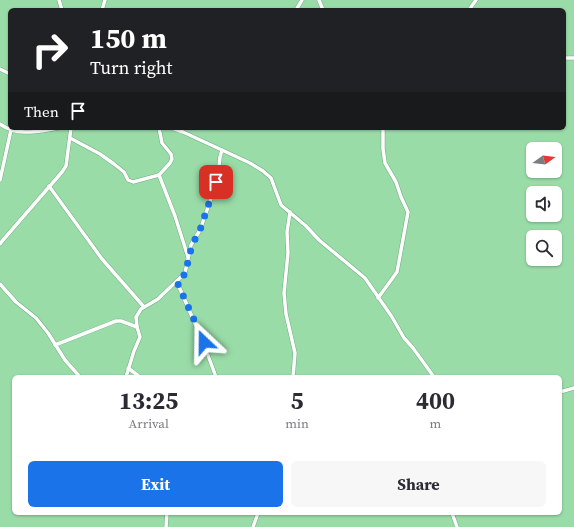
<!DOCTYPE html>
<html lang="en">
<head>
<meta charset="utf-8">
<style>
	:root { --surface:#fff; --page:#f7f7f7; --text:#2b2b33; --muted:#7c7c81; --accent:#1a73e8 }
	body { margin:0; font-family:"Source Serif 4",serif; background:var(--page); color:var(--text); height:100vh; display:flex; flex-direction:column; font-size:15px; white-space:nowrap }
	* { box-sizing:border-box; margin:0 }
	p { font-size:13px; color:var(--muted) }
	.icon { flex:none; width:22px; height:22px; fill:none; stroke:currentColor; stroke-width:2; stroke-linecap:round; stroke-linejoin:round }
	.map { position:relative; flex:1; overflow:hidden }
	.drawer { position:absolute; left:12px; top:375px; width:550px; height:140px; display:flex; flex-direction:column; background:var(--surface); border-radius:6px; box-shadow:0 1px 3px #0004 }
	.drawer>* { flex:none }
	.hud { position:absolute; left:8px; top:8px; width:558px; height:122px; border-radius:6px; box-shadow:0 1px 3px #0004; background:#202124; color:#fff; overflow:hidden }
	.needle { width:26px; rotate:75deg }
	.tools { position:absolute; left:526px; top:142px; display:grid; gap:8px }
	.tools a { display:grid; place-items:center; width:36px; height:36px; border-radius:6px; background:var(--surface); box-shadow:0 1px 3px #0004; font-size:20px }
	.pin { position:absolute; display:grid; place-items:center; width:34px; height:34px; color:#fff; margin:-17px; border-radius:8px; box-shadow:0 2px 6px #0006 }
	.me { position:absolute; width:44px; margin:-22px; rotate:337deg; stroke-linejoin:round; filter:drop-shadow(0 0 3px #0008) }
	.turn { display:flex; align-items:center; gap:14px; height:84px; padding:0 16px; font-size:18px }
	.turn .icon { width:52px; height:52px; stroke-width:2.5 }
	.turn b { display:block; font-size:28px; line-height:34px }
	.then { display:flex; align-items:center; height:38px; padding:0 16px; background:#0003; gap:8px; font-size:15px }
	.eta { display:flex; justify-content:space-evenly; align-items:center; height:68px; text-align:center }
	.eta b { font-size:24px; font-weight:700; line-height:28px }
	.cta { display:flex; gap:8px; margin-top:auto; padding:8px 16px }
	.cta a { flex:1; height:46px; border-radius:6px; background:var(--accent); color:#fff; font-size:16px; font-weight:700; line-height:46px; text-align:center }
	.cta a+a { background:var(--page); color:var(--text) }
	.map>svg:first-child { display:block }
</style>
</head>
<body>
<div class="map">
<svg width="574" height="527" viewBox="0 0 574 527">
	<rect width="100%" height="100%" fill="#99dca8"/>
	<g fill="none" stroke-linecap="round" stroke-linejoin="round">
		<defs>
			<g id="minor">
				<polyline points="59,0 62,10"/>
				<polyline points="319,0 323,10"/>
				<polyline points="102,10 105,0"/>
				<polyline points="296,10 302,0"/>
				<polyline points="469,10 476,0"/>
				<polyline points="564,58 574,58"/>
				<polyline points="0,69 10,74"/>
				<path d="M 0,124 C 18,137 38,131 59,128"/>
				<polyline points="172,128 183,132 250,163 263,171 271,178 281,205 306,226 319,240 365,278 392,317 404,338 413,348 434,377"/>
				<polyline points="70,138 100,154 114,164 124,172 128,180 133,182 159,175 170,163 172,159 171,154 162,143 159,128"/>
				<polyline points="159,175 175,216 188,257"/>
				<polyline points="0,180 11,130"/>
				<polyline points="49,186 102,259 144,307"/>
				<polyline points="290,212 287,232 288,253 284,293 286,314 295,353 293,377"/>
				<polyline points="0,244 3,240 62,172 66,166 71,128"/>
				<polyline points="177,282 203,342 216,377"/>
				<polyline points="0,284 16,302 36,318 48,333 65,360 80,377"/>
				<polyline points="378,298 397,272 408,212 401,197 396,182 385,163 383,149 383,128"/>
				<polyline points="55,345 116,321 121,321 137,327"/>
				<polyline points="128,368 140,377"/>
				<polyline points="126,377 134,351 140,337 137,327 136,317 141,309 158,299 185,273 191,245 200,230 215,187 218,175 220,157 222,150"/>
				<polyline points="560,392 574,388"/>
				<polyline points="452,513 457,527"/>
				<polyline points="166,527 167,513"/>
				<polyline points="253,527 258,513"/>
			</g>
		</defs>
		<!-- minor casing -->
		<use href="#minor" stroke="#6cad7c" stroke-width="4.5"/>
		<!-- minor -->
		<use href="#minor" stroke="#fff" stroke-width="3.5"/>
	</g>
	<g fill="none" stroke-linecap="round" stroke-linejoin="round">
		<!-- route -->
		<polyline stroke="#1a73e8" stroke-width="7" stroke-dasharray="0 12.6" points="204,342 177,282 185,274 186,270 192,245 200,230 216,182"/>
	</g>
</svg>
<div class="tools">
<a><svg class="needle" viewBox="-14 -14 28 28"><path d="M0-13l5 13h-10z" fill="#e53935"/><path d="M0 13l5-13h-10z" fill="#7c7c81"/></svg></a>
<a><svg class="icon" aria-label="sound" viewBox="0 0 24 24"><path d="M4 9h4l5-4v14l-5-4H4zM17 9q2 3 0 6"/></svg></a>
<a><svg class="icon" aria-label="search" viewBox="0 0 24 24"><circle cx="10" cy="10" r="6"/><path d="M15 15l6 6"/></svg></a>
</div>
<div class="pin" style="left:216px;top:182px;background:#d93025"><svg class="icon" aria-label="arrive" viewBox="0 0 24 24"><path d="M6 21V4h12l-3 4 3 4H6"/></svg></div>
<svg class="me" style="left:204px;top:342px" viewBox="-20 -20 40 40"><path d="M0-17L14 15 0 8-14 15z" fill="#1a73e8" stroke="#fff" stroke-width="4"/></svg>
<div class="hud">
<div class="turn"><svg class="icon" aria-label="right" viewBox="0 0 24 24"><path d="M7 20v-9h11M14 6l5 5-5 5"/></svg><div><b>150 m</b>Turn right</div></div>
<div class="then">Then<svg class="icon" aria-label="arrive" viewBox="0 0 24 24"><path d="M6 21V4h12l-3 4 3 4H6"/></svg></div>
</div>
<section class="drawer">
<div class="eta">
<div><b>13:25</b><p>Arrival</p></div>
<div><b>5</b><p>min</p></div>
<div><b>400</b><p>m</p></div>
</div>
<div class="cta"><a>Exit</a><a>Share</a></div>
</section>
</div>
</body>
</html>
